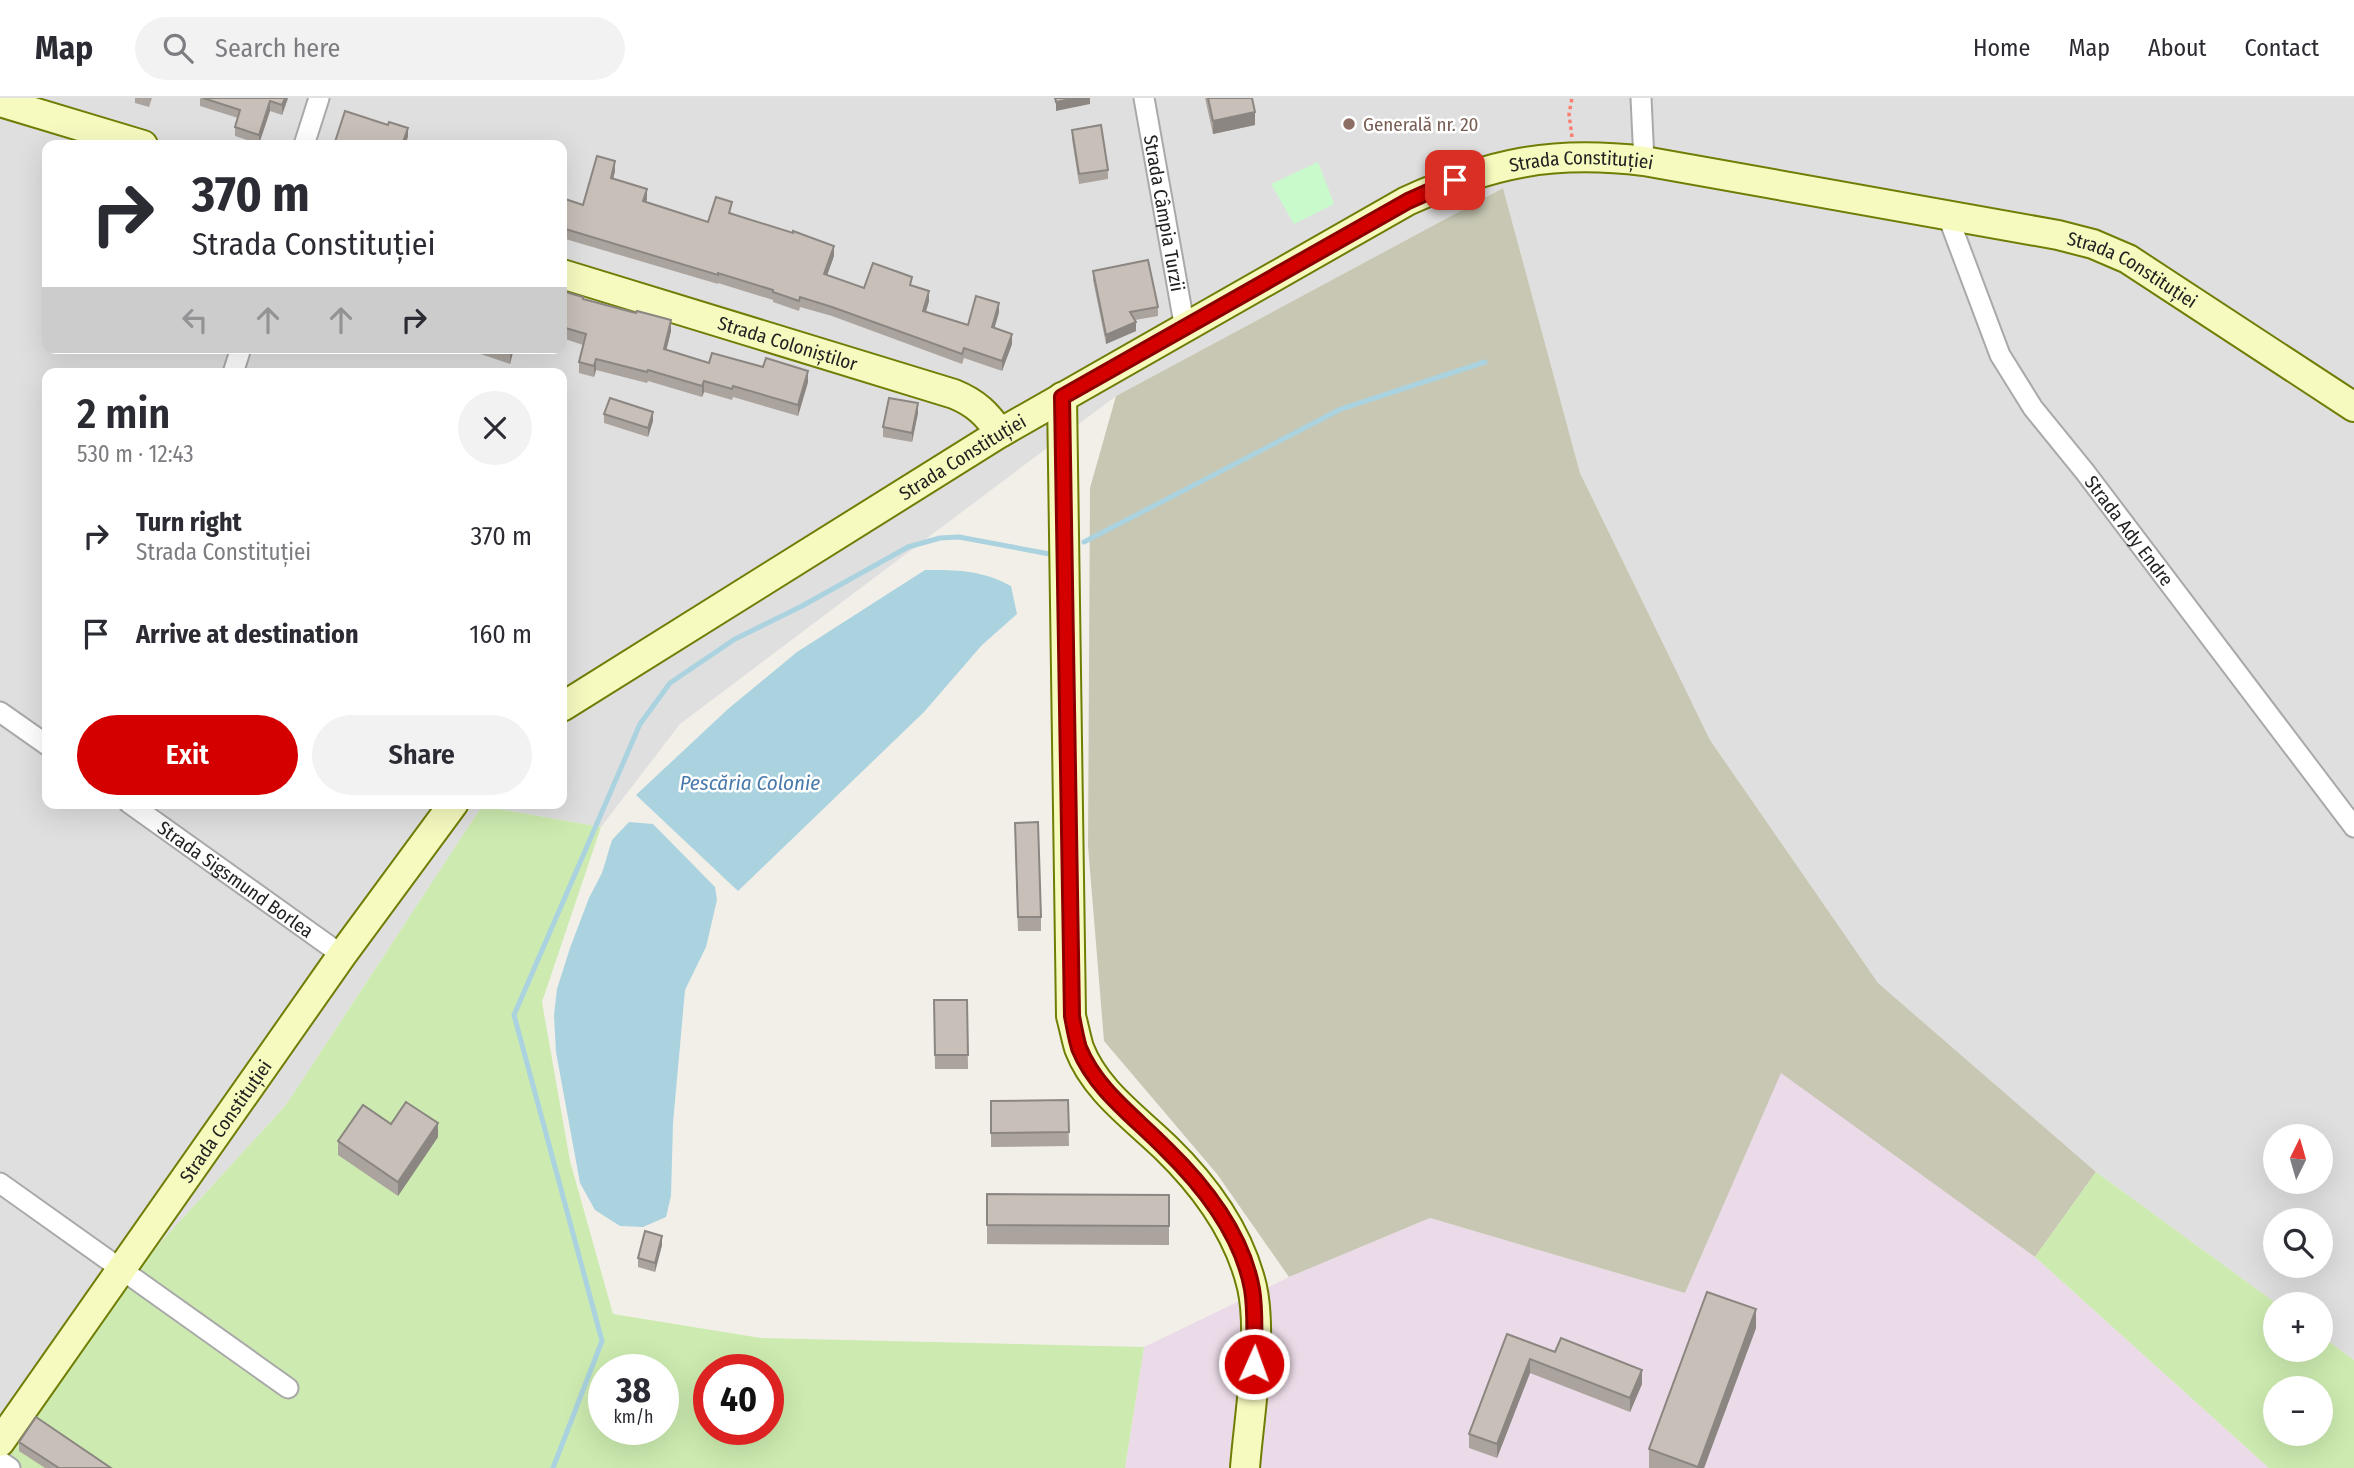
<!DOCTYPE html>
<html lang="en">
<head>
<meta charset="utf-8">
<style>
	:root { --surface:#fff; --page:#f2f2f3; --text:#2b2b33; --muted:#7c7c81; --line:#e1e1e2; --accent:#d40000 }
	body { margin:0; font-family:"Fira Sans Condensed",sans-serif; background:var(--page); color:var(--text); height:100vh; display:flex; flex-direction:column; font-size:26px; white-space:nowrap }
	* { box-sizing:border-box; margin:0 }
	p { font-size:23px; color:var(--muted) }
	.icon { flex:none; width:38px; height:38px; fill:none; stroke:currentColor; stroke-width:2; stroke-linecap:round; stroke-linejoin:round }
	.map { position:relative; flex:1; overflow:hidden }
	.sheet { position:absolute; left:42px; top:270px; width:525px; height:441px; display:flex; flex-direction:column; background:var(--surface); border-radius:14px; box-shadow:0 7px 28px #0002 }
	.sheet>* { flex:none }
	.guide { position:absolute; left:42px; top:42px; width:525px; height:214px; border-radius:14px; box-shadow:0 7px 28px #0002; background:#fff; color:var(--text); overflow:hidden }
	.needle { width:46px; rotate:5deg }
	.controls { position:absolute; left:2263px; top:1026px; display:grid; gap:14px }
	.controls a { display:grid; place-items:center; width:70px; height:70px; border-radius:50%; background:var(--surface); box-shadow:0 7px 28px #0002; font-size:35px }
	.speed { position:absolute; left:588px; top:1256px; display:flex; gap:14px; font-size:35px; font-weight:700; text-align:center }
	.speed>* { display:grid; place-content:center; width:91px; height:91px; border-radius:50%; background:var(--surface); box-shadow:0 7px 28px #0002; line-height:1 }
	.speed small { font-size:18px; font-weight:400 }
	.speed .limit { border:10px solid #d22; background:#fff; color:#111 }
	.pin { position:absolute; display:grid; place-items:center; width:60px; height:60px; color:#fff; margin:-30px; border-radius:14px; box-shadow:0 4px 10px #0006 }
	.me { position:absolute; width:77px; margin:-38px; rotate:2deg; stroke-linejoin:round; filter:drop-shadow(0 0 5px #0008) }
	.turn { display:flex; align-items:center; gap:24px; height:147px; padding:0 35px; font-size:32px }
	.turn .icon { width:91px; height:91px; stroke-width:2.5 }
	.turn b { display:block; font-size:49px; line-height:60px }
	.lanes { display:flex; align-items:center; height:66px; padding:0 35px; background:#0003; justify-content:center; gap:35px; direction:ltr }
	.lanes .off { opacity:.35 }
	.round { display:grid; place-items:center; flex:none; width:74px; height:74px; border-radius:37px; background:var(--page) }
	.summary { display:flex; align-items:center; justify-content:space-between; height:119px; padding:0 35px }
	h1 { font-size:42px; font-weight:600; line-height:52px }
	.action { display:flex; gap:14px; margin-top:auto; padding:14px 35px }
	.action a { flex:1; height:80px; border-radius:42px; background:var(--accent); color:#fff; font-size:28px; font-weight:600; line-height:80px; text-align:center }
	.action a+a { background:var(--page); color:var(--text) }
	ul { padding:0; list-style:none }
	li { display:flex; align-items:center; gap:21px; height:98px; padding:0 35px }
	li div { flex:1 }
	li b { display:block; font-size:26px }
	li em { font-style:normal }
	header { display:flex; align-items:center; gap:42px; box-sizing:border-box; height:98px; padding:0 35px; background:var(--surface); border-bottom:2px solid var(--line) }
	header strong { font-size:33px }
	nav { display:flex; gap:38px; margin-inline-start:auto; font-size:24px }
	.search { width:490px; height:63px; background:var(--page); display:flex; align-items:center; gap:18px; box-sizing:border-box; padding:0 24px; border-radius:38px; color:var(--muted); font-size:26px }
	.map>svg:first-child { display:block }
</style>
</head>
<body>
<header>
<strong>Map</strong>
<div class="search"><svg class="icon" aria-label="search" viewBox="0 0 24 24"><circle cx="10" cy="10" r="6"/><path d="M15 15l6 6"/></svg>Search here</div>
<nav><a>Home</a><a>Map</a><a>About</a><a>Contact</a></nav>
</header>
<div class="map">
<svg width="2354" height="1370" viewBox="0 0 2354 1370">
	<rect width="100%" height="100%" fill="#f2efe9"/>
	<!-- residential -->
	<path fill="#e0dfdf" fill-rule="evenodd" d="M 0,0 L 2354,0 L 2354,1262 L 2321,1238 L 2320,1206 L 2277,1206 L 2096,1074 L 1878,885 L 1710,642 L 1580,375 L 1503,90 L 1116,298 L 680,626 L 601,729 L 482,708 L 286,1007 L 158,1147 L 35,1312 L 0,1363 ZM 47,47 L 562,47 L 562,250 L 47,250 ZM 47,275 L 562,275 L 562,705 L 47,705 ZM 2275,1038 L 2320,1038 L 2320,1083 L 2275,1083 ZM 2275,1122 L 2320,1122 L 2320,1167 L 2275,1167 Z"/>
	<!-- industrial -->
	<polygon fill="#ebdbe8" points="1781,974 2035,1159 2269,1370 1125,1370 1144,1249 1289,1179 1430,1120 1685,1195"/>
	<!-- construction -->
	<polygon fill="#c7c7b4" points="1503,90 1580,375 1710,642 1878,885 2096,1074 2035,1159 1781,975 1685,1195 1430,1120 1289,1179 1217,1076 1104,943 1088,748 1090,390 1116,298"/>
	<!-- grass -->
	<g fill="#cdebb0" fill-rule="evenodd">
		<path d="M 482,708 L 601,729 L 542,904 L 570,1063 L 613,1216 L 761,1240 L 1144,1249 L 1125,1370 L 0,1370 L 0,1363 L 35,1312 L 158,1147 L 286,1007 ZM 604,1272 L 663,1272 L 663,1332 L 604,1332 ZM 709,1272 L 768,1272 L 768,1332 L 709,1332 Z"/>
		<path d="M 2096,1074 L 2277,1206 L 2275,1251 L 2320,1251 L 2321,1238 L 2354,1262 L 2354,1370 L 2269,1370 L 2035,1159 ZM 2275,1290 L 2320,1290 L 2320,1335 L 2275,1335 Z"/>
	</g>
	<!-- park -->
	<polygon fill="#c8facc" points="1318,64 1334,106 1294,126 1271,86"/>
	<!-- water -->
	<g fill="#aad3df">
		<path d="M 925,472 C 957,472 982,472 1011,488 L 1017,516 L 982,547 L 924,614 L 738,793 L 636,697 L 728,611 L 797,554 Z"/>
		<polygon points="629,724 653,726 715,789 717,802 706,849 685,892 673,1025 671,1098 666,1119 643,1129 620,1128 595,1112 580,1085 556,954 554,917 557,891 570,850 589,800 602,775 612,742"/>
	</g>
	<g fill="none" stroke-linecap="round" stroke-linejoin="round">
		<!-- stream -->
		<g stroke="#aad3df" stroke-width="5">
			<polyline points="1084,444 1341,311 1485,264"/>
			<polyline points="553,1370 602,1243 514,917 640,626 670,585 735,541 802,508 908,449 940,440 959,439 1055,457"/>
		</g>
		<defs>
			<g id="street">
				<path id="s1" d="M 1144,0 L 1185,231"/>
				<polyline points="1641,0 1644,63"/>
				<polyline points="304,47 319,0"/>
				<path id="s2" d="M 1947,116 L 2000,257 L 2033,310 L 2085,374 L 2354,729"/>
				<polyline points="233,275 241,250"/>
				<polyline points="0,614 47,647"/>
				<path id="s3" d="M 129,705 L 342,857"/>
				<polyline points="0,1085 288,1290"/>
				<polyline points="0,1363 10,1370"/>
			</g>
			<g id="secondary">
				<polyline points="0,4 143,47"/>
				<path id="s4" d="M 562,176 L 954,296 C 976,305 987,316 1000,335"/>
				<path d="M 1062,299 L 1071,918 C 1074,929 1076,940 1079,950 C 1095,992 1134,1019 1166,1050 C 1205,1088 1239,1134 1252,1189 C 1263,1238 1249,1318 1245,1370"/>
				<path id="s5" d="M 562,609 L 1000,335 L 1407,103 C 1491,65 1551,52 1644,63 L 2058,137 L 2093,146 L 2128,161 L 2354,309"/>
				<path id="s6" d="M 0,1344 L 342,857 L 454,705"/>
			</g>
		</defs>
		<!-- street casing -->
		<use href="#street" stroke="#a9a9a9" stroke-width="23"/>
		<!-- secondary casing -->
		<use href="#secondary" stroke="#707d05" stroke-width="32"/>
		<!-- path -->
		<polyline stroke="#fa8072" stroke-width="3.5" stroke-dasharray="3.5 3.5" stroke-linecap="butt" points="1572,39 1569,16 1572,0"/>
		<!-- street -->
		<use href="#street" stroke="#fff" stroke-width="19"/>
		<!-- secondary -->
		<use href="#secondary" stroke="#f7fabf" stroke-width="28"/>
	</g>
	<!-- wall -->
	<g fill="#aba49e">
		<polygon points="135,0 152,0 149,9 135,5"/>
		<polygon points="200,0 288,0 282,17 270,13 259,46 235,38 235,29 238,20 200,8"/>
		<polygon points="1205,0 1252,0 1255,27 1213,36"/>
		<polygon points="1072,32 1108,72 1108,81 1079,86 1072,41"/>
		<polygon points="615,73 613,81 647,101 646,104 708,124 732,114 731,116 834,158 827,177 864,190 912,188 929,203 926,214 968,227 999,214 994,230 1012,246 1002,273 964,260 962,266 832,218 800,209 799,213 773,204 773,202 718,185 718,186 562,140 562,100 583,107"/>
		<polygon points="1093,173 1158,209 1158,218 1135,222 1136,233 1106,246 1093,182"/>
		<polygon points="562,193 671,233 666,252 709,265 808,284 798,318 733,299 732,302 704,294 702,299 648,283 647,285 596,272 594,279 579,275 579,264 583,247 562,240"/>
		<polygon points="463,250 514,250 510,266"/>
		<polygon points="918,315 912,344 883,339 883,329"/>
		<polygon points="604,316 653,323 648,339 604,325"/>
		<polygon points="1015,739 1041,819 1041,833 1018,833"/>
		<polygon points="934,902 967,902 968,971 935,971"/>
		<polygon points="1068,1002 1069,1048 991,1049 991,1003"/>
		<polygon points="391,1026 438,1039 398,1098 338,1057 338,1043"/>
		<polygon points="987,1096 1169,1097 1169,1147 987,1146"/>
		<polygon points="662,1147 655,1174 638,1169 638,1160"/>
		<polygon points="1756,1230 1704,1370 1649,1370 1649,1351"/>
		<polygon points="1507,1236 1642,1286 1630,1314 1530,1275 1497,1360 1469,1350 1469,1336"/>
		<polygon points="19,1344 111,1370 45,1370 19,1353"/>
	</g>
	<!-- shaded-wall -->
	<g fill="#8b8681">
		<polygon points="285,0 288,0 282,17 282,7"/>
		<polygon points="1076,0 1090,0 1090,6 1056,13 1056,4"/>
		<polygon points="270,3 270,13 259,46 259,37"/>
		<polygon points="1255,14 1255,27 1213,36 1213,23"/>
		<polygon points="408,30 408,39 405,47 402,47"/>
		<polygon points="615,63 615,73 611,90 611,80"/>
		<polygon points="647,91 647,101 643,113 643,103"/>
		<polygon points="834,148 834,158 824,186 824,176"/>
		<polygon points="929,193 929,203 923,223 923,213"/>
		<polygon points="999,205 999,214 992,239 992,229"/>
		<polygon points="671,222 671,233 664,262 664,251"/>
		<polygon points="1136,224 1136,233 1106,246 1106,237"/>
		<polygon points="1012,236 1012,246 1002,273 1002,263"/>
		<polygon points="511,250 514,250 510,266 510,255"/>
		<polygon points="596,261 596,272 594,279 594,268"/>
		<polygon points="808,273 808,284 798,318 798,307"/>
		<polygon points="704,283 704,294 702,299 702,288"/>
		<polygon points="918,305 918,315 912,344 912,335"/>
		<polygon points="653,314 653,323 648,339 648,330"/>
		<polygon points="438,1025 438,1039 398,1098 398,1084"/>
		<polygon points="662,1138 662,1147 655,1174 655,1165"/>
		<polygon points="1756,1211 1756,1230 1704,1370 1698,1370"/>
		<polygon points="1530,1261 1530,1275 1497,1360 1497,1346"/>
		<polygon points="1642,1272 1642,1286 1630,1314 1630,1300"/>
	</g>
	<!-- building -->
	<g fill="#c7bfb8" stroke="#8b8681" stroke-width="2">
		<polygon points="203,0 285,0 282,7 270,3 259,37 235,29 240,12"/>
		<polygon points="1055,0 1076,0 1056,4"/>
		<polygon points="1208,0 1252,0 1255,14 1213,23"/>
		<polygon points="345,13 388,27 389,24 408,30 402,47 334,47"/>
		<polygon points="1101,27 1108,72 1079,76 1072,32"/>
		<polygon points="597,58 615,63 611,80 647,91 643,103 708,124 716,99 732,104 729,115 793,135 793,133 834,148 824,176 864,190 873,165 912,179 910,187 929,193 923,213 968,227 976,198 999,205 992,229 1012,236 1002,263 964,250 962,256 832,209 800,199 799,203 773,194 773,192 718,175 718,177 562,130 562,100 583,107"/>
		<polygon points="1148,162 1158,209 1130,214 1136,224 1106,237 1093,173"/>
		<polygon points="562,193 583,199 583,201 636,215 637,213 671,222 664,251 709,265 712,255 763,269 766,260 808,273 798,307 733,288 732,291 704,283 702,288 648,272 647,274 596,261 594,268 579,264 586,236 562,229"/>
		<polygon points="495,250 511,250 510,255"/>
		<polygon points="610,300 653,314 648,330 604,316"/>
		<polygon points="889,300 918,305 912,335 883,329"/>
		<polygon points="1038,724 1041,819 1018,819 1015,725"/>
		<polygon points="934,902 967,902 968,957 935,957"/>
		<polygon points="1068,1002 1069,1034 991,1035 991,1003"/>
		<polygon points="406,1004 438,1025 398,1084 338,1043 363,1007 391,1026"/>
		<polygon points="987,1096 1169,1097 1169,1128 987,1127"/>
		<polygon points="645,1133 662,1138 655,1165 638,1160"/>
		<polygon points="1707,1194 1756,1211 1698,1369 1649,1351"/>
		<polygon points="1507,1236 1555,1254 1561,1240 1642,1272 1630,1300 1530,1261 1497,1346 1469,1336"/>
		<polygon points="36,1319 111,1370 59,1370 19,1344"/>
	</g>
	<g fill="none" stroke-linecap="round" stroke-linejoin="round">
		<defs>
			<path id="route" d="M 1254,1266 C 1254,1241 1256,1215 1252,1191 C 1242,1136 1205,1089 1166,1051 C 1135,1019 1096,992 1079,950 C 1076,940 1074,929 1072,918 L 1062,299 L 1408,103 L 1455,82"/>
		</defs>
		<!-- route casing -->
		<use href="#route" stroke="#8a0000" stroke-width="18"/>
		<!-- route -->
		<use href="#route" stroke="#d40000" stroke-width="12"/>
	</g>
	<!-- markers -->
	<circle fill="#8d6e63" stroke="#fff" stroke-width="2.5" cx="1349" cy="26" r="7"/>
	<g text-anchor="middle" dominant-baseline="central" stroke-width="5" stroke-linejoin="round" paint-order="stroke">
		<!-- education labels -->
		<g font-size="19" fill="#785e54" stroke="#fff" text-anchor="start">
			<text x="1363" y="26">Generală nr. 20</text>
		</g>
		<!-- street labels -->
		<g font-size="19" fill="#222" stroke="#fff">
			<text stroke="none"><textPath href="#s5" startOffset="1166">Strada Constituției</textPath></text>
			<text stroke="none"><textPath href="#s1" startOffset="117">Strada Câmpia Turzii</textPath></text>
			<text stroke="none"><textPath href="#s5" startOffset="1732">Strada Constituției</textPath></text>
			<text stroke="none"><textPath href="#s4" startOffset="236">Strada Coloniștilor</textPath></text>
			<text stroke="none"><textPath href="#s5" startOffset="472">Strada Constituției</textPath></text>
			<text stroke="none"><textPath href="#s2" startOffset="369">Strada Ady Endre</textPath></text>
			<text stroke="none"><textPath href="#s3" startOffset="131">Strada Sigsmund Borlea</textPath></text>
			<text stroke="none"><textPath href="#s6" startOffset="392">Strada Constituției</textPath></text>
		</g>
		<!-- water labels -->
		<g font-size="21" font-style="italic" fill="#4a7aab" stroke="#fff">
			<text x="750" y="685">Pescăria Colonie</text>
		</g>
	</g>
</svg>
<div class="controls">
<a><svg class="needle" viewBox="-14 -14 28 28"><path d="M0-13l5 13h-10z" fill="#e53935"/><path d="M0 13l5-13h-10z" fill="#7c7c81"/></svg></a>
<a><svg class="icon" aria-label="search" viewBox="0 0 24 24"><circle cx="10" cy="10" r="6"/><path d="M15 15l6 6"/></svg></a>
<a>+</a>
<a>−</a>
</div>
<div class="speed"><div>38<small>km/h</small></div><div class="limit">40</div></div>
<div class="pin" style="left:1455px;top:82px;background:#d93025"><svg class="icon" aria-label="arrive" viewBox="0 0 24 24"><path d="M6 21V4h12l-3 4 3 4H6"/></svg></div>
<svg class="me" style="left:1254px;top:1266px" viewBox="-20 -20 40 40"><circle r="17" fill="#d40000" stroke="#fff" stroke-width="3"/><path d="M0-11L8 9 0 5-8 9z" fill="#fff"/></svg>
<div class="guide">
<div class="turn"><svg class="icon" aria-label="right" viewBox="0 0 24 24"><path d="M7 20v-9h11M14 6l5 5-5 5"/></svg><div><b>370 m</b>Strada Constituției</div></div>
<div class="lanes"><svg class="icon off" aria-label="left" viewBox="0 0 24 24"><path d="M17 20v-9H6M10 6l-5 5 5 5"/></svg><svg class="icon off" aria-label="ahead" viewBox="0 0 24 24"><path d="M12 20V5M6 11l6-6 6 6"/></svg><svg class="icon off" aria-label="ahead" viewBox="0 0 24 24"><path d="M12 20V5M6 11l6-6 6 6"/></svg><svg class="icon" aria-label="right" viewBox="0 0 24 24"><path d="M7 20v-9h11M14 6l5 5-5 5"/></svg></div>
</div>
<section class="sheet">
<div class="summary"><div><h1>2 min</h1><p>530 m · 12:43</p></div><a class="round"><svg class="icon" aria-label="close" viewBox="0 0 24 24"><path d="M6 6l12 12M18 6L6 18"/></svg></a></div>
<ul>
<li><svg class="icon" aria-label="right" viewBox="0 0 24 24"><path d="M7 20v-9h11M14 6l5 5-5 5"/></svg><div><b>Turn right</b><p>Strada Constituției</p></div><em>370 m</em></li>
<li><svg class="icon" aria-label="arrive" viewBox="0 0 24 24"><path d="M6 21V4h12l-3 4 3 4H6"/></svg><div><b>Arrive at destination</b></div><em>160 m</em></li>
</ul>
<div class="action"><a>Exit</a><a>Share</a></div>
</section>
</div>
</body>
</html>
